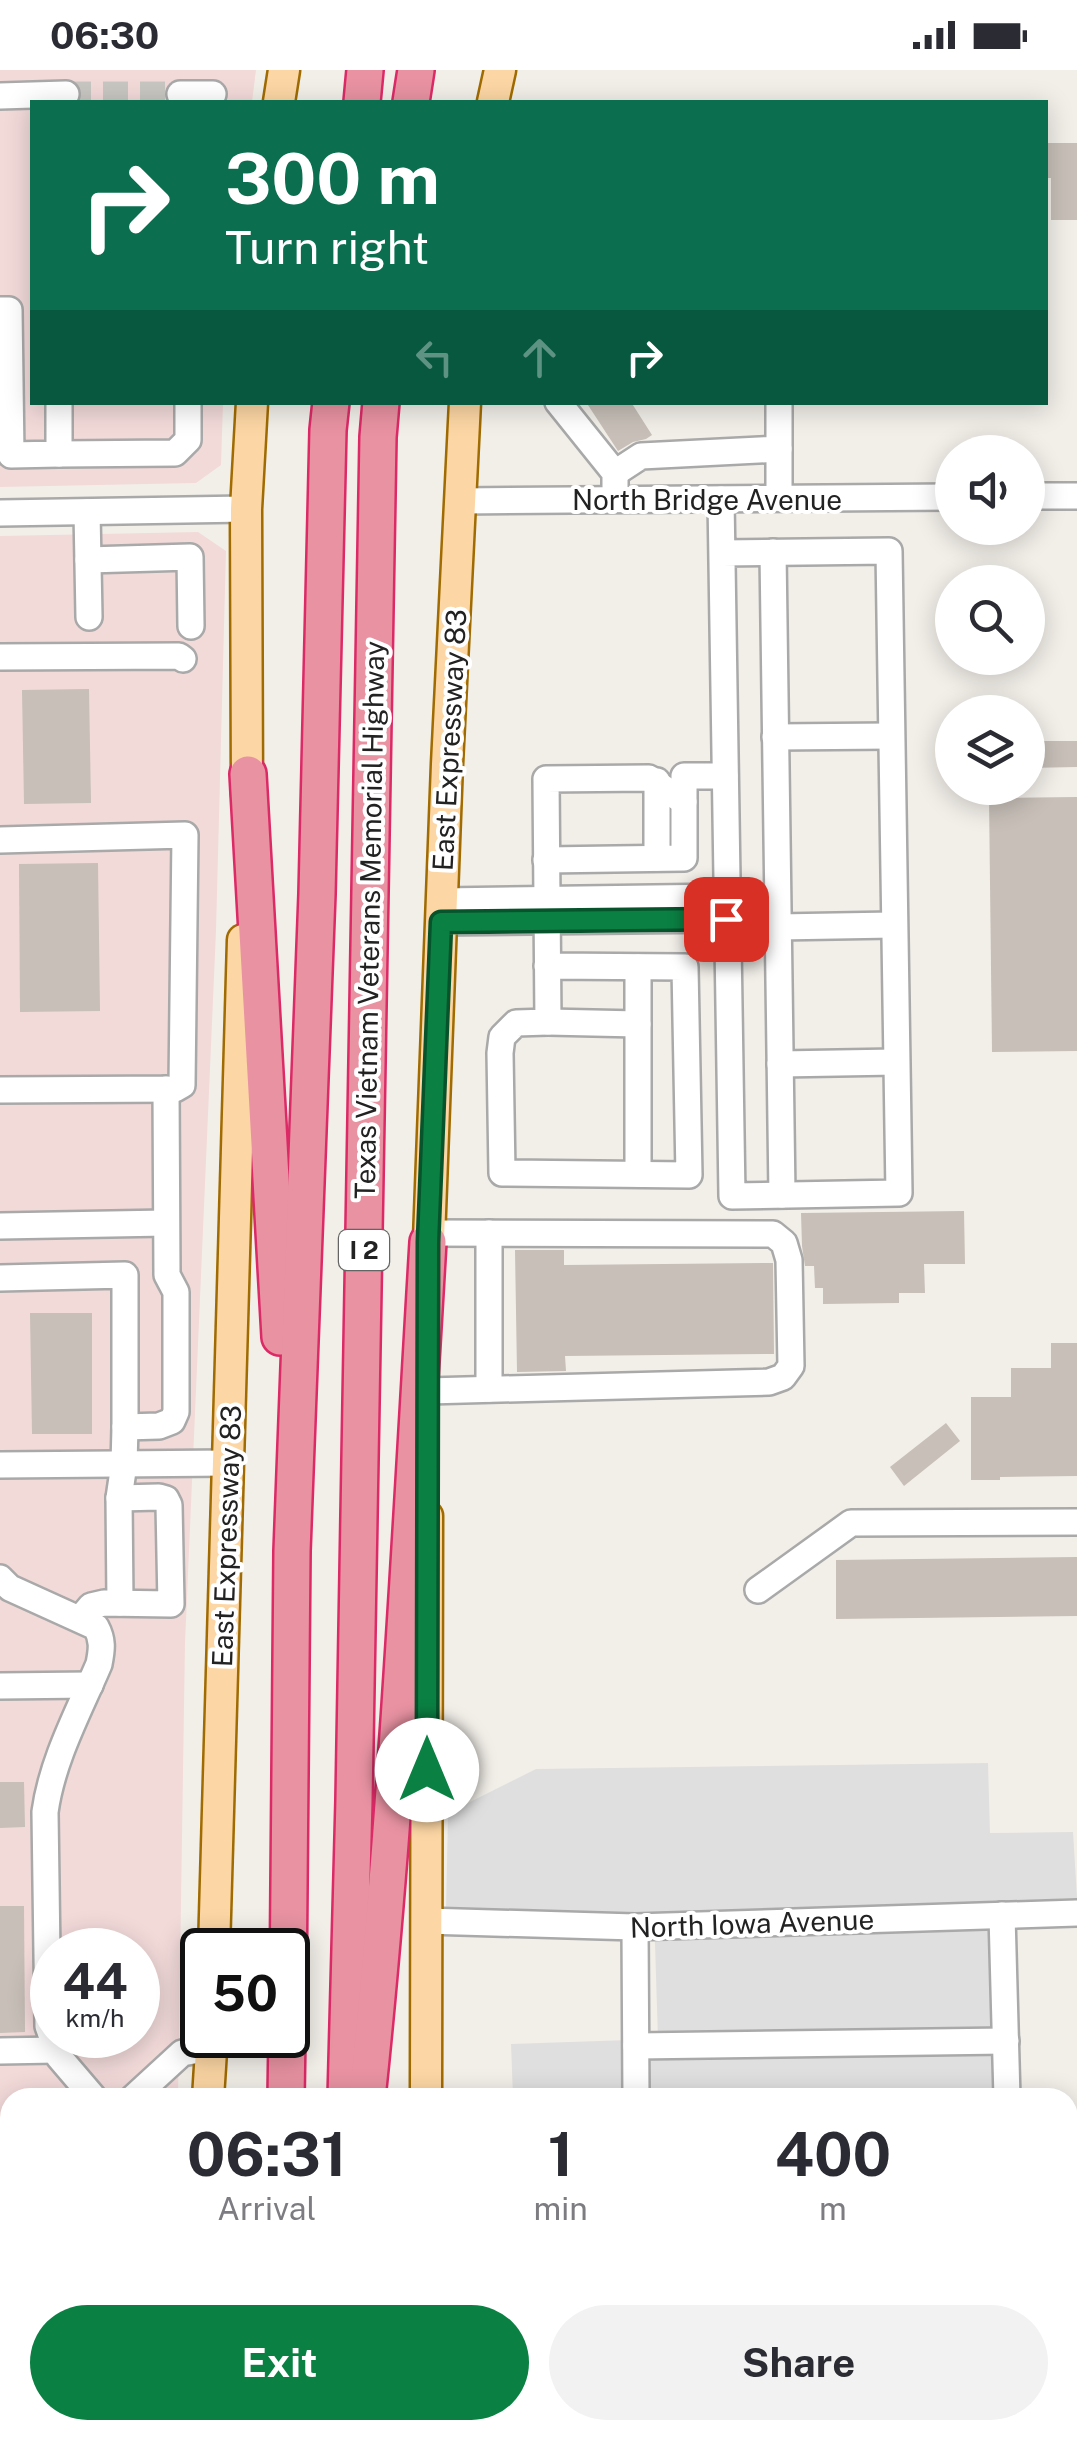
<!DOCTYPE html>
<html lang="en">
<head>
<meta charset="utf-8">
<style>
	:root { --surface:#fff; --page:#f2f2f3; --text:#2b2b33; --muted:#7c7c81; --accent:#0b8043 }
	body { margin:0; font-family:"Public Sans",sans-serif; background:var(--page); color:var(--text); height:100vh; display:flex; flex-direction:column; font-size:38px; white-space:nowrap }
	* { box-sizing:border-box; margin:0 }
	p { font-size:32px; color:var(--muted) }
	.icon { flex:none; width:55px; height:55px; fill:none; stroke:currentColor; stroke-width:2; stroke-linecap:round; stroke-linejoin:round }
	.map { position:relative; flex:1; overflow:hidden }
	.details { position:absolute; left:0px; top:2018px; width:1078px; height:352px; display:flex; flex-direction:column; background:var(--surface); border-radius:30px 30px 0 0; box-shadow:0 5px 25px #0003 }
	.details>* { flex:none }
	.top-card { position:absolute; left:30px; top:30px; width:1018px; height:305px; border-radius:0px; box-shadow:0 5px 25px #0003; background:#0b6e4f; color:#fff; overflow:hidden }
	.fabs { position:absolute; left:935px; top:365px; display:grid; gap:20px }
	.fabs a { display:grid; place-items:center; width:110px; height:110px; border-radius:50%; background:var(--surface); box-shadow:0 5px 25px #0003; font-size:50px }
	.speed { position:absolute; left:30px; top:1858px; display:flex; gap:20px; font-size:50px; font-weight:700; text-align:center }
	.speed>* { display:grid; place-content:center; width:130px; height:130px; border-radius:50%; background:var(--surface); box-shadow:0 5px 25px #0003; line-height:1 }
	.speed small { font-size:25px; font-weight:400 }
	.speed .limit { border:5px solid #111; border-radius:15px; background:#fff; color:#111 }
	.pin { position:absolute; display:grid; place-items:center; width:85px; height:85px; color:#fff; margin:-42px; border-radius:20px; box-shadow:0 5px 15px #0006 }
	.me { position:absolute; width:110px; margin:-55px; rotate:0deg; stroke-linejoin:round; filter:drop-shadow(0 0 8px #0008) }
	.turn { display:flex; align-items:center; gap:35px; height:210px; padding:0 30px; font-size:45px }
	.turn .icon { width:130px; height:130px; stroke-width:2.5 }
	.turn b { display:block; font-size:70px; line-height:85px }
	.lanes { display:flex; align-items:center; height:95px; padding:0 30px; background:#0003; justify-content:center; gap:50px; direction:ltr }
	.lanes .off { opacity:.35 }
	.eta { display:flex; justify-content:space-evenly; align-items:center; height:170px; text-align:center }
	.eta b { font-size:60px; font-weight:700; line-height:70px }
	.action { display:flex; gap:20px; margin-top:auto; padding:20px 30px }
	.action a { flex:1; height:115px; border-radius:60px; background:var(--accent); color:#fff; font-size:40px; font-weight:700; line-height:115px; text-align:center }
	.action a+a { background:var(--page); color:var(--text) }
	.status { display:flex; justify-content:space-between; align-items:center; height:70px; padding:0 50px; background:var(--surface); direction:ltr }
	.status svg { height:28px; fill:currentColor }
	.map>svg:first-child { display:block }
</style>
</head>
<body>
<div class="status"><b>06:30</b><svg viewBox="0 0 49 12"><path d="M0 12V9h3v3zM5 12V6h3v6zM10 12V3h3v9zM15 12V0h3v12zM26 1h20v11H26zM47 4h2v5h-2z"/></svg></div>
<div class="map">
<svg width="1077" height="2368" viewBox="0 0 1077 2368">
	<rect width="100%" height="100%" fill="#f2efe9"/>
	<!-- residential -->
	<polygon fill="#e0dfdf" points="988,1693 990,1763 1073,1762 1077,1828 991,1832 992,2027 513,2027 511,1974 658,1969 654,1843 446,1842 448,1743 536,1699"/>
	<!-- commercial -->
	<g fill="#f2dad9" fill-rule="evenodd">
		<polygon points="0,0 256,0 252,32 32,32 32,332 223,333 221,395 196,413 0,417"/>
		<path d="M 198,462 L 226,481 L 216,861 L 185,1573 L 178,2027 L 10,2028 L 10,2182 L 0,2191 L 0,466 ZM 52,1880 L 138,1880 L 138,1965 L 52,1965 Z"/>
		<polygon points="1068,2108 1077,2108 1077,2368 451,2368 451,2360 1068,2360"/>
	</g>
	<!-- building -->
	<g fill="#c7bfb8">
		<polygon points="1045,73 1077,73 1077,150 1051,150 1051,108 1045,108"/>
		<polygon points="586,332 631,332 652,365 646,369 633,372 618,381"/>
		<polygon points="89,619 91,733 24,734 22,620"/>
		<polygon points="1028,671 1077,671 1077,697 1028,698"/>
		<polygon points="1077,727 1077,981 992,982 989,728"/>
		<polygon points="98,793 100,941 20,942 19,794"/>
		<polygon points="964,1141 965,1194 924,1194 925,1223 899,1223 899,1233 823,1234 823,1218 815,1218 814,1196 805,1196 802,1176 801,1143"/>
		<polygon points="515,1180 564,1180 564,1195 773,1193 774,1284 565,1286 566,1301 517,1302"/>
		<polygon points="30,1243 92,1243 92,1364 32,1364"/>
		<polygon points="1051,1273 1077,1273 1077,1406 1000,1407 1000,1410 971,1410 971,1327 1011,1327 1011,1298 1051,1298"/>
		<polygon points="946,1353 960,1371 904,1416 890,1397"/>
		<polygon points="1077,1487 1077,1546 836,1549 836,1490"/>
		<polygon points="0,1712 24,1712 25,1757 0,1758"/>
		<polygon points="0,1836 24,1836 25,1962 0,1963"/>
	</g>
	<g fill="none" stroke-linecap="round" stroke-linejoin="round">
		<!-- minor-tunnel -->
		<polyline stroke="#c8c6c1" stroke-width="25" stroke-dasharray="25 12" stroke-linecap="butt" points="66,24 180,24"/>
		<defs>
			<g id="minor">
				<polyline points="180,24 213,24"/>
				<polyline points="0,26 66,24"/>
				<polyline points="0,240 9,240 11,385 59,384 59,332"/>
				<polyline points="558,332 615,403 615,417"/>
				<polyline points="779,379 779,428"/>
				<polyline points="59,384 175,383 188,370 188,332"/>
				<polyline points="615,403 641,386 779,379 779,332"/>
				<polyline points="1028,426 1077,426"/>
				<polyline points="721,429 732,1126 899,1123 889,481 722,483"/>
				<polyline points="461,431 952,427"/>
				<polyline points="87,442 89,547"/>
				<polyline points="0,443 246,439"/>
				<polyline points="773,482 782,1125"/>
				<polyline points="88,490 190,487 191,556"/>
				<polyline points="0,587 179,586 183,589"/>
				<polyline points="775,667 891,666"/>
				<polyline points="657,711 657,788"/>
				<polyline points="0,770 185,765 182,1015 175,1019 0,1020"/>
				<polyline points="546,790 684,788 684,706 725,706"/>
				<polyline points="442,831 726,827"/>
				<polyline points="441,852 726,849"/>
				<polyline points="778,857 893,855"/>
				<polyline points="547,896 685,897 689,1105 502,1103 500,983 502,967 516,953 548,952 546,709 649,708 684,732"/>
				<polyline points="638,897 638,1104"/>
				<polyline points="548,952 638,954"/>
				<polyline points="780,994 896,992"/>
				<polyline points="0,1156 166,1153"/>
				<polyline points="0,1208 125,1205 125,1357 124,1394 119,1428 120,1533"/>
				<polyline points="489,1319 489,1163"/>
				<polyline points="428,1321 769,1312 783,1307 791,1296 789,1190 784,1173 773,1164 428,1163"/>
				<polyline points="125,1357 159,1356 172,1351 176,1342 176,1222 167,1205 166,1019"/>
				<polyline points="0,1395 228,1393"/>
				<path d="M 0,1508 L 10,1518 L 96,1557 C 103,1570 102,1579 99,1594 C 79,1641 52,1690 45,1742 L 48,1956 L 59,1987 L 94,2028"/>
				<polyline points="758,1520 851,1453 1077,1452"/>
				<polyline points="84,1551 85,1543 91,1536 104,1533 171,1534 169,1435 166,1429 159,1427 119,1428"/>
				<polyline points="0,1616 90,1615"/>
				<polyline points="1002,1845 1007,2028"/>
				<polyline points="426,1851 635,1857 1077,1843"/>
				<polyline points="635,1857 636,2028"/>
				<polyline points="636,1976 1006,1971"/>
				<polyline points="0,1981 56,1980"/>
				<polyline points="133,2028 182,1983 199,1980 211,1981"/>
				<polyline points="1068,2098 1077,2105"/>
				<polyline points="1068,2135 1077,2135"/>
				<polyline points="0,2148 10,2139"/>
				<polyline points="1068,2166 1077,2166"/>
				<polyline points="1068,2310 1077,2310"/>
				<polyline points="639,2360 639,2368"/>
				<polyline points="916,2360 916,2368"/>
			</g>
			<g id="major">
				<polyline points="279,32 284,0"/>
				<polyline points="493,32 500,0"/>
				<polyline points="247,724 246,439 252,332"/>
				<polyline points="428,1195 447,694 465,332"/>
				<polyline points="214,1880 243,870"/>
				<polyline points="208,2028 212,1965"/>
				<polyline points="426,2028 427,1446"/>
				<polyline points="430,2360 430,2368"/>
				<polyline points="194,2368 194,2360"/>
			</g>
			<g id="highway">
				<polyline points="362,32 365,0"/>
				<polyline points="411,32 416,0"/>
				<polyline points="248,704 280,1267"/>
				<polyline points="288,1926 292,1481 317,824 328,360 331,332"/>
				<polyline points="286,2028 287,1965"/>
				<polyline points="346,2028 354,1730 378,367 381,332"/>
				<path d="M 367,2028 C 397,1743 411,1457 428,1172"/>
				<polyline points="283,2368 283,2360"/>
				<polyline points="337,2368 337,2360"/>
			</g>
		</defs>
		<!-- minor casing -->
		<use href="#minor" stroke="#a9a9a9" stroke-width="30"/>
		<!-- major casing -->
		<use href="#major" stroke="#a06b00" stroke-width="35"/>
		<!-- highway casing -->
		<use href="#highway" stroke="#dc2a67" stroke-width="40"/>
		<!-- minor -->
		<use href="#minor" stroke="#fff" stroke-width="25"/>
		<!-- major -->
		<use href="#major" stroke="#fcd6a4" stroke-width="30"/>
		<!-- highway -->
		<use href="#highway" stroke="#e892a2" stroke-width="35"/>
	</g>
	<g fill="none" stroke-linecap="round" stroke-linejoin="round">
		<defs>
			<polyline id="route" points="427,1700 428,1172 441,852 726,849"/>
		</defs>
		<!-- route casing -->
		<use href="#route" stroke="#07532c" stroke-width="25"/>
		<!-- route -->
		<use href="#route" stroke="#0b8043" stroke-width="18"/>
	</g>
	<g text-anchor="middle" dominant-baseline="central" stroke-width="8" stroke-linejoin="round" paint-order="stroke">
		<!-- shield labels -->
		<rect fill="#fff" stroke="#646464" stroke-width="2.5" x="339" y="1160" width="50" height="40" rx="8"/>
		<g font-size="25" font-weight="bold" fill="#222">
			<text x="364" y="1180">I 2</text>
		</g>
		<!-- street labels -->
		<g font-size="28" fill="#222" stroke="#fff">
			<text x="707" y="429">North Bridge Avenue</text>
			<text transform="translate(449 670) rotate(-87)">East Expressway 83</text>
			<text transform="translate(369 850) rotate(-89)">Texas Vietnam Veterans Memorial Highway</text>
			<text transform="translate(226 1466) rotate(-88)">East Expressway 83</text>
			<text transform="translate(752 1853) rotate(-2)">North Iowa Avenue</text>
		</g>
	</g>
</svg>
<div class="fabs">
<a><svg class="icon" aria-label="sound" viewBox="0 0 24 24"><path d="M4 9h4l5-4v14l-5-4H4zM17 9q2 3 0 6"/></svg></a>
<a><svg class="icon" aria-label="search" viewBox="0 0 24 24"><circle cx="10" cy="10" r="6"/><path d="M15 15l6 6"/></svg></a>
<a><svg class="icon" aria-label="layers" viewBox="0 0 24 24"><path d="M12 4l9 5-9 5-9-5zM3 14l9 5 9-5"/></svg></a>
</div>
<div class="speed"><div>44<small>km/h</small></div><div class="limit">50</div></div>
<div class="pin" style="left:726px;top:849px;background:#d93025"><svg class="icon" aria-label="arrive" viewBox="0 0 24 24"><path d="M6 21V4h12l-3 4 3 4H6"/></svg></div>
<svg class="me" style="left:427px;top:1700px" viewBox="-20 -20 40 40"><circle r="19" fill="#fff"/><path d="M0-13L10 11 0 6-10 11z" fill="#0b8043"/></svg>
<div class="top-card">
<div class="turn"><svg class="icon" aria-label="right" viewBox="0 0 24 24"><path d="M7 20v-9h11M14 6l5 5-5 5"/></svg><div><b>300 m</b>Turn right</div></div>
<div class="lanes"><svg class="icon off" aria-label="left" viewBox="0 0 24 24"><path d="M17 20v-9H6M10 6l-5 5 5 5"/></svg><svg class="icon off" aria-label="ahead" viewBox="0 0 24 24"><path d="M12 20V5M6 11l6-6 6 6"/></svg><svg class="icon" aria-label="right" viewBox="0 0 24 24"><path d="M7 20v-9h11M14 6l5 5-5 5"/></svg></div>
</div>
<section class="details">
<div class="eta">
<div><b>06:31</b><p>Arrival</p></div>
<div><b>1</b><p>min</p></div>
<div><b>400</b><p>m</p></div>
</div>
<div class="action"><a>Exit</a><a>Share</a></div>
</section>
</div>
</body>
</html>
